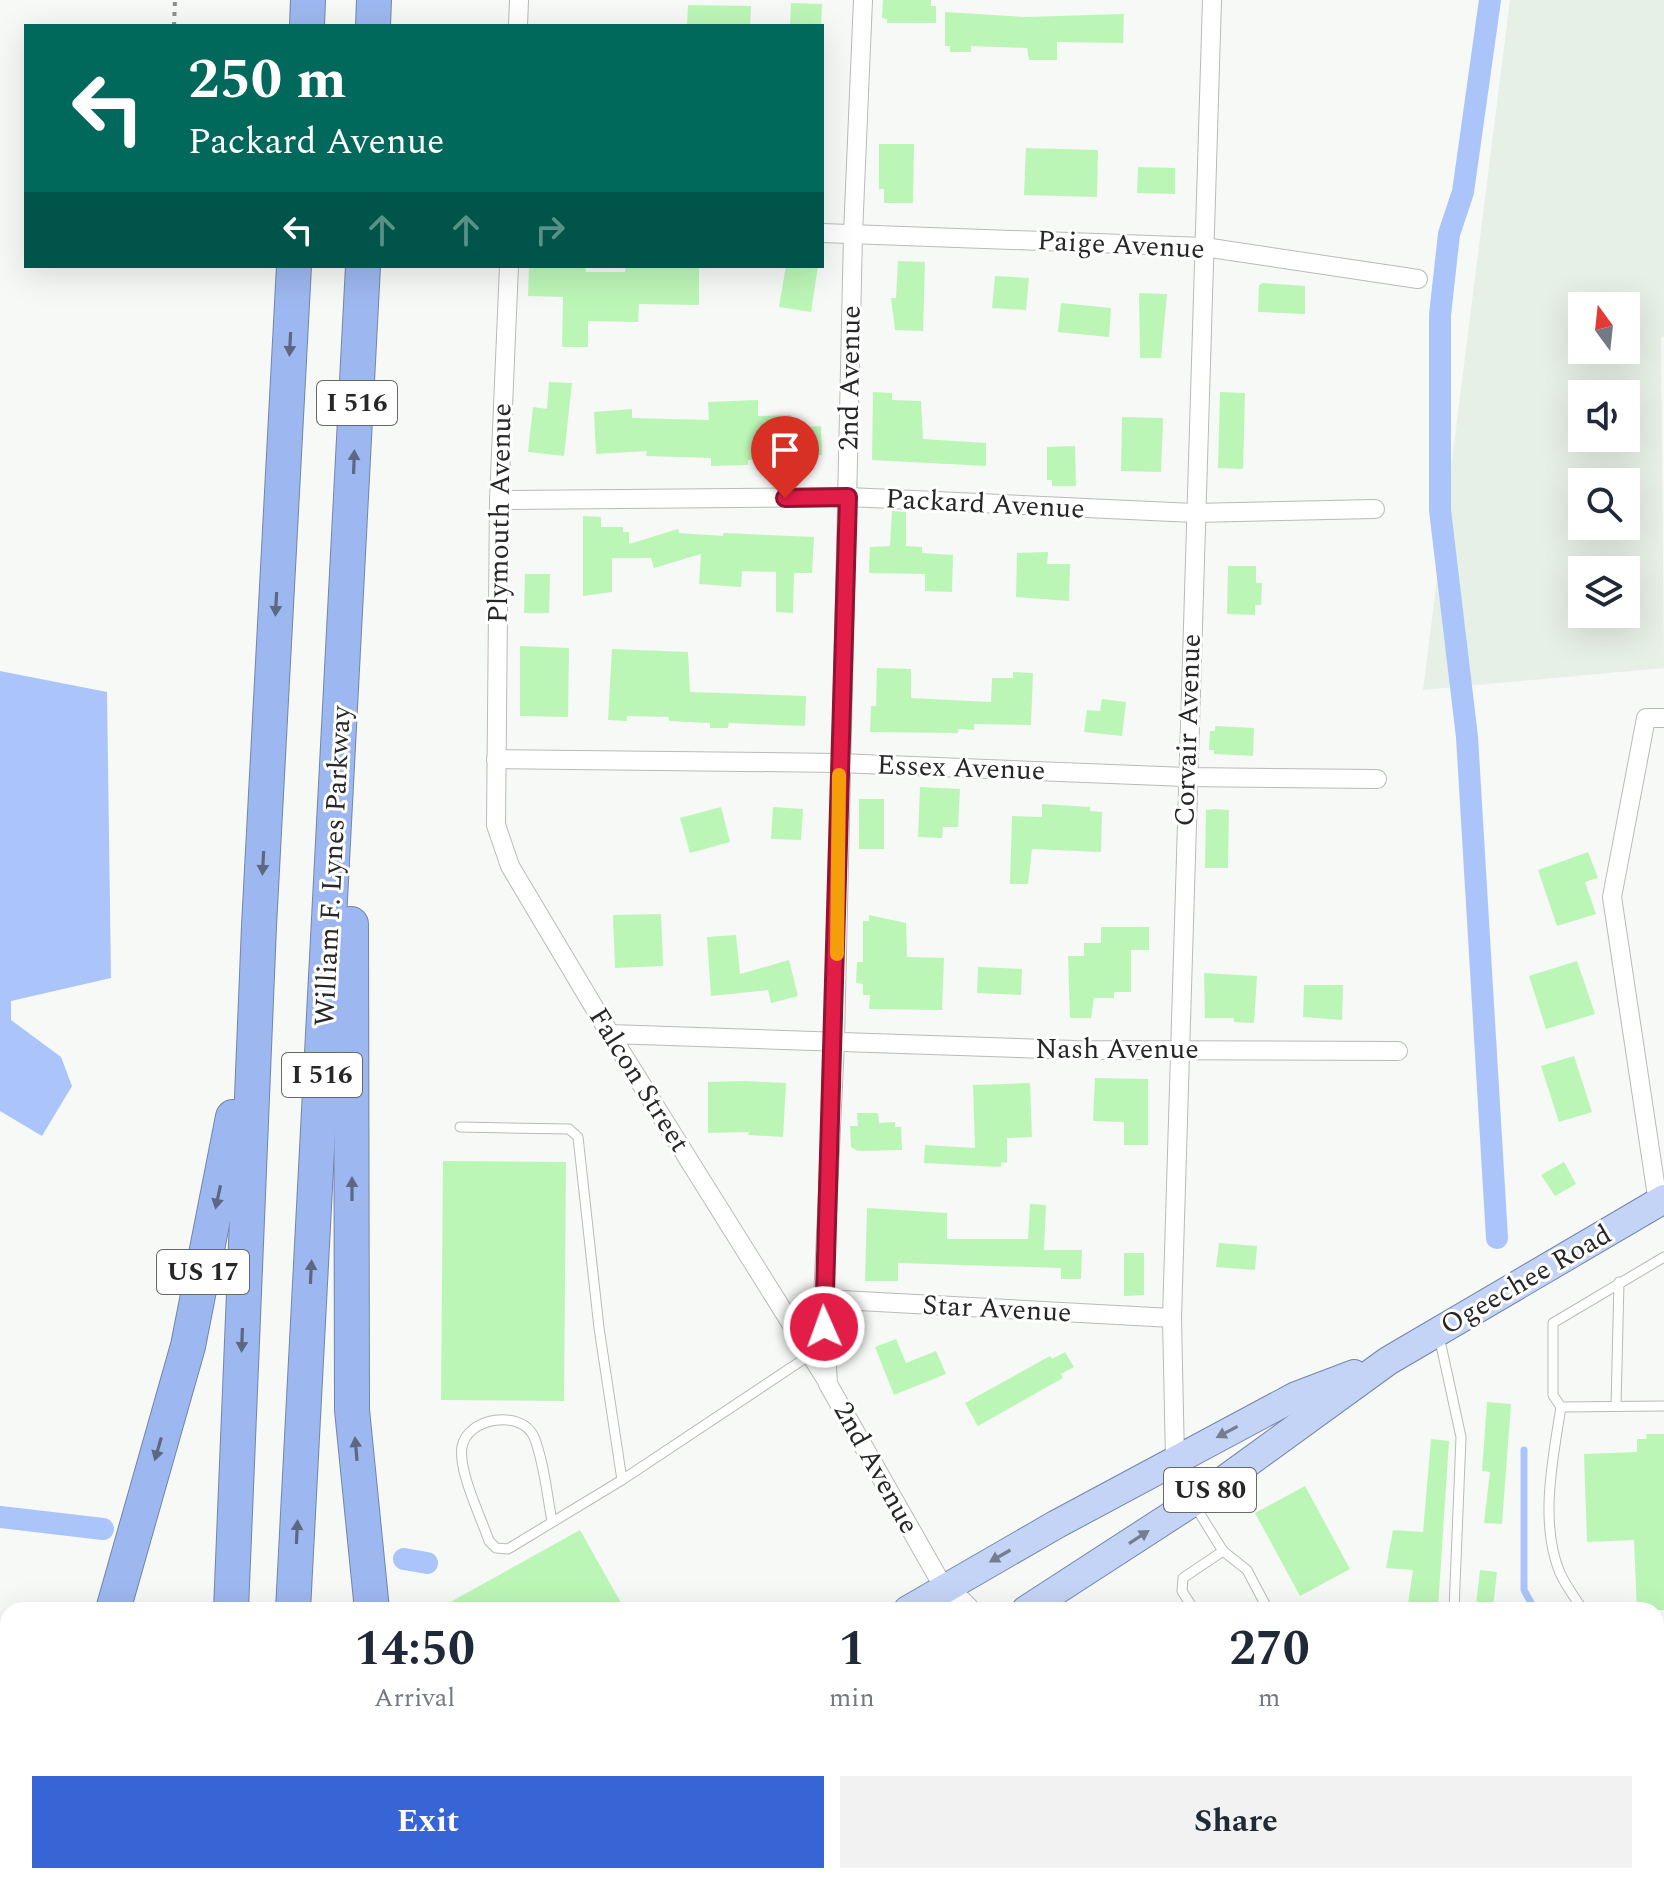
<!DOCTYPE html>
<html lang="en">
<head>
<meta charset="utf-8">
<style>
	:root { --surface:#fff; --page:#f2f2f3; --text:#1f2937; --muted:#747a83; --accent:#3865d5 }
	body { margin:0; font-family:Spectral,serif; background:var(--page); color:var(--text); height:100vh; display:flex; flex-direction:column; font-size:30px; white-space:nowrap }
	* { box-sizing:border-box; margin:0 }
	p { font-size:26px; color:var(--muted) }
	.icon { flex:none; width:44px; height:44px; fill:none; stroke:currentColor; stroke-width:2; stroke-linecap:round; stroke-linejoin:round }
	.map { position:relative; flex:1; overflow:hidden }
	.panel { position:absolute; left:0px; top:1602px; width:1664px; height:282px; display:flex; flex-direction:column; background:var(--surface); border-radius:24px 24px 0 0; box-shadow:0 8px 32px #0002 }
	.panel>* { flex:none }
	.banner { position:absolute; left:24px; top:24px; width:800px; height:244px; border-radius:0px; box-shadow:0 8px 32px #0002; background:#00695c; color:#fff; overflow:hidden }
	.needle { width:52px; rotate:345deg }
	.fabs { position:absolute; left:1568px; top:292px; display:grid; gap:16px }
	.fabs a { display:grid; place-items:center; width:72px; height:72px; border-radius:0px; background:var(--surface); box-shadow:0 8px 32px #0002; font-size:40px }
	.pin { position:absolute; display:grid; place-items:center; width:68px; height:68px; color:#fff; margin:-82px -34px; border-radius:50% 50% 50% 0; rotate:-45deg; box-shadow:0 0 8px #0007 }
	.pin .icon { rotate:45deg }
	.me { position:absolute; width:88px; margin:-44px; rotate:358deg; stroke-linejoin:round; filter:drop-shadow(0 0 6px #0008) }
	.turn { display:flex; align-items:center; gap:28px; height:168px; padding:0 32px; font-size:36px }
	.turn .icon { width:104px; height:104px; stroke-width:2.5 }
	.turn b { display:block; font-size:56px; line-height:68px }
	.lanes { display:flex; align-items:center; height:76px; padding:0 32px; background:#0003; justify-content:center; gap:40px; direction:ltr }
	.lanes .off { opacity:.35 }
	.eta { display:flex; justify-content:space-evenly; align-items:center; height:136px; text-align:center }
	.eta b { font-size:48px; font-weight:700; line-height:56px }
	.cta { display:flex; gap:16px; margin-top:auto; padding:16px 32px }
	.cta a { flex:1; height:92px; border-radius:0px; background:var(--accent); color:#fff; font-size:32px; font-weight:700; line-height:92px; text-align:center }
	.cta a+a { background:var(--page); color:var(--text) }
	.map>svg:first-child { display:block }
</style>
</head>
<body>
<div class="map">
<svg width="1664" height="1883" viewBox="0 0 1664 1883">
	<rect width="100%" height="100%" fill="#f6f9f6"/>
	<!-- built -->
	<g fill="#e7f0e7" fill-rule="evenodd">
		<path d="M 1510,0 L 1664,0 L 1664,336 L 1661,338 L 1664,668 L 1423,690 ZM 1582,306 L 1626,306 L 1626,350 L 1582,350 ZM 1582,394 L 1626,394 L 1626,438 L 1582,438 ZM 1582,482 L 1626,482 L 1626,526 L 1582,526 ZM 1582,570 L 1626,570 L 1626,614 L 1582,614 Z"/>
		<polygon points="649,1876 1224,1876 1233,1883 638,1883"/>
	</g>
	<!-- water -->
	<polygon fill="#abc5fb" points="0,671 107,692 111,978 11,1001 11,1020 61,1057 72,1086 42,1136 0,1111"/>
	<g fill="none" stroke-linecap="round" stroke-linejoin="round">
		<!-- stream -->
		<g stroke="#abc5fb" stroke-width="7">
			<polyline points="1524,1450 1524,1590 1535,1610"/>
			<polyline points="1656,1690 1664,1691"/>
		</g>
		<!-- canal -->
		<g stroke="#abc5fb" stroke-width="22">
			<polyline points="1490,0 1463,192 1449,234 1440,315 1440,510 1467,737 1497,1238"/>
			<polyline points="0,1517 103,1529"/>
			<polyline points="404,1559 427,1563"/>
		</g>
	</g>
	<!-- building -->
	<g fill="#bcf6b7">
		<polygon points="883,0 931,0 931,6 936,6 936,23 887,23 887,19 882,18"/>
		<polygon points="791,3 822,4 821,26 790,26"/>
		<polygon points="688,5 751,6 750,26 687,26"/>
		<polygon points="945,12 1026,17 1124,14 1123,43 1057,42 1057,60 1029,60 1027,48 971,46 971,52 950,52 950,46 945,46"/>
		<polygon points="879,144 914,144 913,203 884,203 884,189 879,189"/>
		<polygon points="1026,148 1098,150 1097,197 1024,195"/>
		<polygon points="1138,167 1175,168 1175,194 1137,193"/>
		<polygon points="898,261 925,262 923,331 895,330 891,298 896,298"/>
		<polygon points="529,266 585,266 586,272 625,272 626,266 699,266 699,305 639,304 638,322 588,321 588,347 562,347 563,297 528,296"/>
		<polygon points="786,266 818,266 811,312 779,307"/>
		<polygon points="995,276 1029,278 1026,310 992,308"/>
		<polygon points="1263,283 1305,286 1305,314 1258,312 1259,285"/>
		<polygon points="1139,293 1167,294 1161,358 1140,358"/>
		<polygon points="1061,303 1111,308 1109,337 1058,332"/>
		<polygon points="549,382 572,383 564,456 528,452 533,407 547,409"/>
		<polygon points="873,392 892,393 892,400 921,401 923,439 986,443 986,466 872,460"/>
		<polygon points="1220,392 1245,393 1243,469 1218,468"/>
		<polygon points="758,400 758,416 791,415 791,428 821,426 822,455 800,456 800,462 748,460 748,465 711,466 711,458 646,456 647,451 596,454 594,412 632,409 632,418 709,420 708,402"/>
		<polygon points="1122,417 1163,418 1161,472 1121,471"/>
		<polygon points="1075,446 1076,486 1052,486 1052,480 1047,480 1047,447"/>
		<polygon points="892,511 906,512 906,546 922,547 922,553 953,555 952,592 925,591 925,574 869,573 870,547 890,546"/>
		<polygon points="583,516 601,517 601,527 623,527 623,532 629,532 629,544 678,529 679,533 723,536 723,533 814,537 812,573 794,573 793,613 776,612 776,572 742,571 741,587 699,584 701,554 654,568 651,558 612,558 612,592 583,596"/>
		<polygon points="1048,552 1047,564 1070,564 1069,601 1016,597 1017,553"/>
		<polygon points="1228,566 1256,566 1256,583 1262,583 1261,605 1255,605 1255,615 1227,614"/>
		<polygon points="525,574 550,574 549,613 524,613"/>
		<polygon points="520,646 569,648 568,717 520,716"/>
		<polygon points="612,649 688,652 690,692 806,696 805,726 729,723 728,728 710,728 710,723 669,721 669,717 627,716 627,721 608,720"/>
		<polygon points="877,668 911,669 911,698 991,702 992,678 1013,678 1013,672 1033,673 1031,725 974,724 974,730 958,729 958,733 870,732 871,706 876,706"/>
		<polygon points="1102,699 1126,702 1122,736 1084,732 1087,710 1100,711"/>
		<polygon points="1215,726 1254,728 1253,756 1214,754 1214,750 1209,750 1210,731 1215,731"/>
		<polygon points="920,787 960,789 958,827 943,827 942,838 918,837"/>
		<rect x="859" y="799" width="25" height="50"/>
		<polygon points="1042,804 1090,807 1090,811 1102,812 1101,852 1032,849 1028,884 1010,884 1012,816 1042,817"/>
		<polygon points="721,807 730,842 690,853 680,818"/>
		<polygon points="773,807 803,809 801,840 771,839"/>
		<polygon points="1215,809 1229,810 1228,868 1205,868 1206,810"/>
		<polygon points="1588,852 1598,878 1585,882 1596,914 1557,926 1538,870"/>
		<polygon points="661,914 663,966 615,968 613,915"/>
		<polygon points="869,915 906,923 907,957 944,958 942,1010 869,1009 870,995 863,995 863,984 856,983 857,962 863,962 863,921 869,921"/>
		<polygon points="1101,927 1149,927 1149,950 1131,950 1131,992 1114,992 1114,998 1094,998 1091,1018 1070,1018 1068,956 1084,956 1084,943 1101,943"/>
		<polygon points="736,935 740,974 789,960 798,996 771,1003 768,990 711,996 707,937"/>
		<polygon points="1577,961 1595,1014 1546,1029 1529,976"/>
		<polygon points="978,967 1022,969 1021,995 977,993"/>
		<polygon points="1204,973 1257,976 1254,1023 1234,1022 1234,1018 1205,1018"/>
		<polygon points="1304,985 1343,985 1342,1020 1303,1017"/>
		<polygon points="1574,1056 1592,1112 1559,1122 1541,1066"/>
		<polygon points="1095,1078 1148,1079 1148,1145 1124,1145 1124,1122 1093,1121"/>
		<polygon points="744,1081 786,1083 783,1137 748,1135 749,1132 708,1133 708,1082"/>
		<polygon points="1030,1083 1032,1137 1007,1138 1007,1163 1001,1162 1001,1167 924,1163 925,1145 975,1148 973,1085"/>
		<polygon points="857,1113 878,1113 879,1123 895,1122 895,1127 901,1127 902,1150 858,1151 851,1147 850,1126 858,1126"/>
		<polygon points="443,1161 566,1162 564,1401 441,1400"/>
		<polygon points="1564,1162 1576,1184 1555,1196 1541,1175"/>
		<polygon points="1030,1204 1046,1205 1044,1250 1082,1250 1081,1279 1061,1279 1061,1268 898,1263 898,1281 865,1281 867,1208 947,1213 947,1239 1028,1239"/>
		<polygon points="1219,1243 1257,1246 1255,1270 1216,1267"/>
		<polygon points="1124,1253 1144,1253 1144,1295 1124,1296"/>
		<polygon points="896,1339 906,1363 936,1351 946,1374 894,1395 875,1347"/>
		<polygon points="1065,1352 1074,1367 1061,1374 1063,1378 978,1426 965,1403 1050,1356 1052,1359"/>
		<polygon points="1487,1402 1511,1404 1502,1524 1484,1523 1490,1472 1482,1471"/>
		<polygon points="1646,1434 1664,1434 1664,1610 1637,1610 1634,1540 1587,1542 1584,1454 1637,1452 1637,1439 1647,1439"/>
		<polygon points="1431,1439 1449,1441 1438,1608 1408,1604 1413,1570 1386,1568 1393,1530 1423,1532"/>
		<polygon points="1305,1486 1350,1569 1300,1596 1255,1513"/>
		<polygon points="580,1530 625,1610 436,1610"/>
		<polygon points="1480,1570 1497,1572 1493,1607 1476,1605"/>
	</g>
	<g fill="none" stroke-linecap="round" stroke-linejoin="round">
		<defs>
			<g id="lane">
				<polyline points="460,1127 569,1129 578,1137 599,1328 622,1480 810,1355"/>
				<polyline points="1664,1257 1553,1323 1553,1395 1561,1407 1664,1406"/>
				<polyline points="1439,1336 1461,1437 1454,1610"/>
				<polyline points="1616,1406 1619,1282"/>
				<path d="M 1561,1407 C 1553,1458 1539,1523 1560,1573 C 1566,1586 1575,1598 1583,1610"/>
				<path d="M 552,1521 C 547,1495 544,1462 534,1437 C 522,1409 467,1417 462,1447 C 458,1471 481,1517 489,1541 L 496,1548 L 508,1549 L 622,1480"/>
				<polyline points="1223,1551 1247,1570 1266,1606 1264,1610"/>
				<polyline points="1194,1610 1182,1591 1183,1578 1223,1551 1195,1506"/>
				<polyline points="1656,1652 1664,1654"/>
				<polyline points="653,1876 655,1883"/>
				<polyline points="721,1876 721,1883"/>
				<polyline points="1144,1876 1152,1883"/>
				<polyline points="969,1883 969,1876"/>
				<polyline points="1023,1883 1023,1876"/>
				<polyline points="1238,1883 1240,1876"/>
			</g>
			<g id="street">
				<polyline points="863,0 853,234 835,1042 823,1299 828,1384 944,1588"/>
				<polyline points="518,26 519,0"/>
				<polyline points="822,233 1204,247 1418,279"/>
				<polyline points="509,266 499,500 496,825 510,866 610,1034 827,1381"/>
				<polyline points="499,500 848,497 1194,513 1375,509"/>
				<polyline points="496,759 839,763 1186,777 1377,779"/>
				<polyline points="610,1034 1074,1050 1398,1051"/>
				<polyline points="1658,1203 1612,897 1646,718 1664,718"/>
				<polyline points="823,1299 1172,1318"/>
				<polyline points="1175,1460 1172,1318 1212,0"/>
			</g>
			<g id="secondary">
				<polyline points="944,1588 966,1610"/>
				<polyline points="1278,1876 1287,1883"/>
			</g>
			<g id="primary">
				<polyline points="908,1610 1057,1524 1296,1396 1354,1374"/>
				<polyline points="1026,1610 1205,1494 1388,1361 1664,1199"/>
				<polyline points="460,1883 471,1876"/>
				<polyline points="579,1883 591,1876"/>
			</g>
			<g id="highway">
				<polyline points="307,26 308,0"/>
				<polyline points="373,26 374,0"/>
				<polyline points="351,924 352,1410 372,1610"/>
				<polyline points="113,1610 188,1346 233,1117"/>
				<polyline points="231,1610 259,926 294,266"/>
				<polyline points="293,1610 363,266"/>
				<polyline points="397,1876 398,1883"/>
				<polyline points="51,1883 53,1876"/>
				<polyline points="219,1883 219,1876"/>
				<polyline points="279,1883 279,1876"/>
			</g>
		</defs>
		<!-- lane casing -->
		<use href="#lane" stroke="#b8bbb8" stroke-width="11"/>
		<!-- street casing -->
		<use href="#street" stroke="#b8bbb8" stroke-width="20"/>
		<!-- secondary casing -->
		<use href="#secondary" stroke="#b8bbb8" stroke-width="28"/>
		<!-- primary casing -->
		<use href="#primary" stroke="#7385a9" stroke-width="30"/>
		<!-- highway casing -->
		<use href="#highway" stroke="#7385a9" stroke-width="36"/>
		<!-- path -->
		<polyline stroke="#8d8f8d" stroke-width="4" stroke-dasharray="4 6" stroke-linecap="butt" points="174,26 175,0"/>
		<!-- lane -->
		<use href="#lane" stroke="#fff" stroke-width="9"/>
		<!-- street -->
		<use href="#street" stroke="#fff" stroke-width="18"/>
		<!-- secondary -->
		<use href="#secondary" stroke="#fff" stroke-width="26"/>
		<!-- primary -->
		<use href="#primary" stroke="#c4d4f6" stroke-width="28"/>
		<!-- highway -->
		<use href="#highway" stroke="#9db8f0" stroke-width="34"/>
	</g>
	<!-- one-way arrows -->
	<defs><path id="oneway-solid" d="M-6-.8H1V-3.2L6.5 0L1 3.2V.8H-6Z" transform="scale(2)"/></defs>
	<g fill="#5c6881">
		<use href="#oneway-solid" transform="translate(290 344) rotate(93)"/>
		<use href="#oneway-solid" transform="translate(354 462) rotate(-88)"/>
		<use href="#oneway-solid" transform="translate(276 604) rotate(93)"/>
		<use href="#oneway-solid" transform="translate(263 863) rotate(93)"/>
		<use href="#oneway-solid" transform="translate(352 1189) rotate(-90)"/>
		<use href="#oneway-solid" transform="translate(218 1197) rotate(102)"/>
		<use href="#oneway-solid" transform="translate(311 1272) rotate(-87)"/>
		<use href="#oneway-solid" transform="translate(242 1340) rotate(92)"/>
		<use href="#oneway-solid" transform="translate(158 1449) rotate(106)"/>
		<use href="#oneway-solid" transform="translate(356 1449) rotate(-95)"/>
		<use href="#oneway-solid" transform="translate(297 1532) rotate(-87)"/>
	</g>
	<g fill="#757e8e">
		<use href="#oneway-solid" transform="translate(1227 1432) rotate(152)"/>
		<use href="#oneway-solid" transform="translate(1139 1537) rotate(-33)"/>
		<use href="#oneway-solid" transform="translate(1000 1556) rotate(150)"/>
	</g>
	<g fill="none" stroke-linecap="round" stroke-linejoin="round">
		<defs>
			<polyline id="route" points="785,498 848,497 824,1327"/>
		</defs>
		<!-- route casing -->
		<use href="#route" stroke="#92132f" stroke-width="20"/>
		<!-- route -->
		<use href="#route" stroke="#e11d48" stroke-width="14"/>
		<!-- slow -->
		<polyline stroke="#f59e0b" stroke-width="14" points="837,954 839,775"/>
	</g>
	<g text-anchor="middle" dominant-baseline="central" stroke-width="6" stroke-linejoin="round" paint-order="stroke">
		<!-- shield labels -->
		<g fill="#fff" stroke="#676867" stroke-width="2">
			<rect x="317" y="381" width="80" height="44" rx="6"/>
			<rect x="282" y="1053" width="80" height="44" rx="6"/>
			<rect x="157" y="1250" width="92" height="44" rx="6"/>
			<rect x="1164" y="1468" width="92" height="44" rx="6"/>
		</g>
		<g font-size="26" font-weight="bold" fill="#262726">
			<text x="357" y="403">I 516</text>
			<text x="322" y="1075">I 516</text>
			<text x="203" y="1272">US 17</text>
			<text x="1210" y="1490">US 80</text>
		</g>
		<!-- street labels -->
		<g font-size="28" fill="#262726" stroke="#fff">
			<text transform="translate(1121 245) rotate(3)">Paige Avenue</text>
			<text transform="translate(850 378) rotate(-89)">2nd Avenue</text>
			<text transform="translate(985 504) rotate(3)">Packard Avenue</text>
			<text transform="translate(500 513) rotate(-89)">Plymouth Avenue</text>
			<text transform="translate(1188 730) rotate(-88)">Corvair Avenue</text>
			<text transform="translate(961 768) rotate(2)">Essex Avenue</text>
			<text transform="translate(333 866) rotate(-87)">William F. Lynes Parkway</text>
			<text x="1117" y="1049">Nash Avenue</text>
			<text transform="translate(639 1080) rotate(58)">Falcon Street</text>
			<text transform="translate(1526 1280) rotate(-30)">Ogeechee Road</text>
			<text transform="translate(997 1309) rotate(3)">Star Avenue</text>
			<text transform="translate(876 1468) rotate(61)">2nd Avenue</text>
		</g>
	</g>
</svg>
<div class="fabs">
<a><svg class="needle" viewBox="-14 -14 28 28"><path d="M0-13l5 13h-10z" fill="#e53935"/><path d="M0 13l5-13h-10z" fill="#747a83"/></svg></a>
<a><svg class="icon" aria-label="sound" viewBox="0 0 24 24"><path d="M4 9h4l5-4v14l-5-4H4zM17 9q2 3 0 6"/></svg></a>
<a><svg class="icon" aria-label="search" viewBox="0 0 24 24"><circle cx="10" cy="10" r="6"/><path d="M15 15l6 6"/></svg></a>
<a><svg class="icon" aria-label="layers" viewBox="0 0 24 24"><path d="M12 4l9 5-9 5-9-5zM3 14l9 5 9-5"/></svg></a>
</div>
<div class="pin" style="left:785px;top:498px;background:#d93025"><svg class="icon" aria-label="arrive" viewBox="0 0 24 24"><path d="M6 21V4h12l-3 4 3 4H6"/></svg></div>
<svg class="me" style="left:824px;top:1327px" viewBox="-20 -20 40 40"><circle r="17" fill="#e11d48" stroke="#fff" stroke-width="3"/><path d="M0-11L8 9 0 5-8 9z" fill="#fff"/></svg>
<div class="banner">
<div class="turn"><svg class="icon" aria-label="left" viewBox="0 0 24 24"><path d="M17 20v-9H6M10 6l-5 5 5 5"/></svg><div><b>250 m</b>Packard Avenue</div></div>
<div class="lanes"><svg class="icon" aria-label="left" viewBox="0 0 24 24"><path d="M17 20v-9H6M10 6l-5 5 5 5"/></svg><svg class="icon off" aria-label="ahead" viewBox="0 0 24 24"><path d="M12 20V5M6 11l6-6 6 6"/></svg><svg class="icon off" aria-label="ahead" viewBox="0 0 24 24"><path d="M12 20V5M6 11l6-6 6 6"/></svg><svg class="icon off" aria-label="right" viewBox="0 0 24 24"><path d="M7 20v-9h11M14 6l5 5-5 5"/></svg></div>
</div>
<section class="panel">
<div class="eta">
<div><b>14:50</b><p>Arrival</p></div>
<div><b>1</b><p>min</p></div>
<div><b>270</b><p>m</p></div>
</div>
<div class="cta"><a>Exit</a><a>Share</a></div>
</section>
</div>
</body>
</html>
